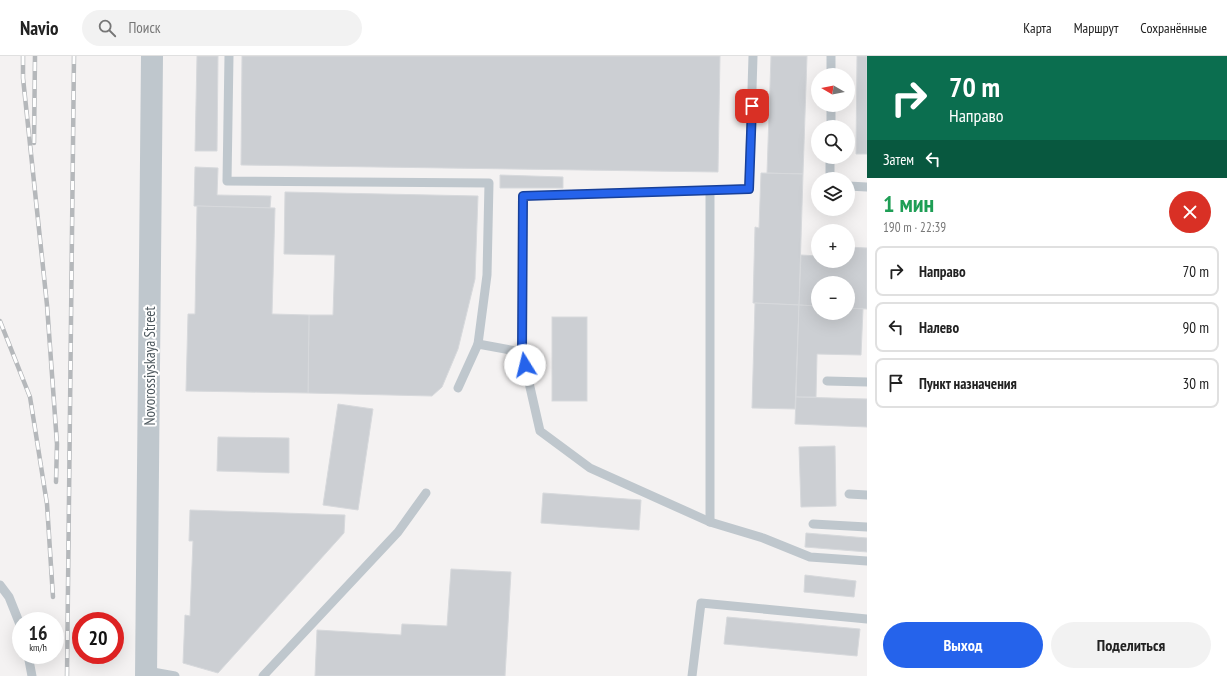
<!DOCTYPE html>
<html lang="ru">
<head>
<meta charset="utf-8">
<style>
	:root { --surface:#fff; --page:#f2f2f2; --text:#222; --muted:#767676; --line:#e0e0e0; --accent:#2563eb }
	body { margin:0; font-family:"PT Sans Narrow",sans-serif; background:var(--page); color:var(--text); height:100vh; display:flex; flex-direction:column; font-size:15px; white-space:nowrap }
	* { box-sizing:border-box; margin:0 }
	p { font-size:13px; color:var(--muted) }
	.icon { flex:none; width:22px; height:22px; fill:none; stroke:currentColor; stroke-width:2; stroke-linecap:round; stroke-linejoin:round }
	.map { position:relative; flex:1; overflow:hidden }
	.details { display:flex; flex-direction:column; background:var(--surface); width:360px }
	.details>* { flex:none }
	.hud { background:#0b6e4f; color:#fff; overflow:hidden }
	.needle { width:26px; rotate:279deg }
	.tools { position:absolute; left:811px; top:12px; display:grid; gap:8px }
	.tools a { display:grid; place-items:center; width:44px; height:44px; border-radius:50%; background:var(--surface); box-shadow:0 4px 16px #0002; font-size:20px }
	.speed { position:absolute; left:12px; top:556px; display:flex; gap:8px; font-size:20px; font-weight:700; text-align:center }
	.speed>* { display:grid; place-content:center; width:52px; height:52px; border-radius:50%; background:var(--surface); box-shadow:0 4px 16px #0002; line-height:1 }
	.speed small { font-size:10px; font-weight:400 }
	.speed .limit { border:6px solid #d22; background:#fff; color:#111 }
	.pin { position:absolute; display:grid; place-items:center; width:34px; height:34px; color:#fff; margin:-17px; border-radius:8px; box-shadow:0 2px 6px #0006 }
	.me { position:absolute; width:44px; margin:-22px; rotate:351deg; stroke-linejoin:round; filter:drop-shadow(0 0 3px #0008) }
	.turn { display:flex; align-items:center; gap:14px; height:84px; padding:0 16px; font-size:18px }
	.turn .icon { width:52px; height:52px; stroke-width:2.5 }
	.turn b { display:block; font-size:28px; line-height:34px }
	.then { display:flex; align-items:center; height:38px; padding:0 16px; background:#0003; gap:8px; font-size:15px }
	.round { display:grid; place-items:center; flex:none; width:42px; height:42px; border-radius:21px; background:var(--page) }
	.summary { display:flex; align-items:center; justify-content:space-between; height:68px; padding:0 16px }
	h1 { font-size:24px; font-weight:700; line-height:30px; color:#1e9e55 }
	.cta { display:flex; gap:8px; margin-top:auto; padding:8px 16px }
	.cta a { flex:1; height:46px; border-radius:24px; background:var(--accent); color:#fff; font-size:16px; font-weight:700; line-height:46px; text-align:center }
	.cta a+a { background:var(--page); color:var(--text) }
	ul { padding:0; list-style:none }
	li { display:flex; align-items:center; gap:12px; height:50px; margin:0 8px 6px; padding:0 8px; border:2px solid var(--line); border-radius:8px }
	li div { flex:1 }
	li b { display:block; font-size:15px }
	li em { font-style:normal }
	header { display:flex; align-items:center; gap:24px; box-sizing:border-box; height:56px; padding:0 20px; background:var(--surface); border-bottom:1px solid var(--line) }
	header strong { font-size:19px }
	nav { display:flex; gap:22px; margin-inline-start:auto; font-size:14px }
	.search { width:280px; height:36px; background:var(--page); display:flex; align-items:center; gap:10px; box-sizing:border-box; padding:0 14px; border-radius:22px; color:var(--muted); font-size:15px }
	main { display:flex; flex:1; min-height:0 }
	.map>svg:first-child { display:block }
</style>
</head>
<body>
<header>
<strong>Navio</strong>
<div class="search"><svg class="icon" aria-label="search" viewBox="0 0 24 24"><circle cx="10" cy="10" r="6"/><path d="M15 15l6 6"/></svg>Поиск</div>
<nav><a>Карта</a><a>Маршрут</a><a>Сохранённые</a></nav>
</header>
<main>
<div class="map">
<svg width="867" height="620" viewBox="0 0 867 620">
	<rect width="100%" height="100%" fill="#f4f2f2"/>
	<!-- building -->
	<g fill="#cccfd3" stroke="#d7d9dc">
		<polygon points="197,0 218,0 217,95 195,95"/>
		<polygon points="242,0 720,0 718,116 241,109"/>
		<polygon points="771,0 807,0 803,118 767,117"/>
		<polygon points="857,0 867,0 867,98 856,98"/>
		<polygon points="195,111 218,112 217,139 271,140 270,152 194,150"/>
		<polygon points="761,117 803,118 799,249 753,247 755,171 759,172"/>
		<polygon points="500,119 563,121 563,132 500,132"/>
		<polygon points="285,136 478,140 475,223 458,293 442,331 432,340 308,337 309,259 333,259 335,199 284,198"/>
		<polygon points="197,150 275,152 272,258 309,259 308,337 186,335 188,258 195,258"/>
		<polygon points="848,191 867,192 867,253 848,252 848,227 818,227 818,250 799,249 801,199 818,200 818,205 848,205"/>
		<polygon points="755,247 799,249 795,353 752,352"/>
		<polygon points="799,249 818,250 818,257 848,257 848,252 863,253 861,299 817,298 816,341 796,341"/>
		<rect x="552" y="261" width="35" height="84"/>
		<polygon points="796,341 867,343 867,371 795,368"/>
		<polygon points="338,348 373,353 358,454 323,449"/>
		<polygon points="218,381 289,382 289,417 217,415"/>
		<polygon points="835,390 836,450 801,451 799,391"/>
		<polygon points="543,437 641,444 639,474 541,467"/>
		<polygon points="190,454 345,459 344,477 218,617 183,607 185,559 190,560 193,485 189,485"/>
		<polygon points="806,477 867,482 867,496 805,491"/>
		<polygon points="451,513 511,516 505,620 315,620 317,574 401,579 402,568 447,570"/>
		<polygon points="805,519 856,525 854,541 804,536"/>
		<polygon points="727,561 860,573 857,600 724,588"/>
	</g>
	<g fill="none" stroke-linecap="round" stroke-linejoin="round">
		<!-- service -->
		<g stroke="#bfc7cd" stroke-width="9">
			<polyline points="229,0 227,125 489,127 487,219 478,288"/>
			<polyline points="831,19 831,0"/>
			<polyline points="831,71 831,49"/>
			<polyline points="830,123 830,101"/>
			<polyline points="848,130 867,131"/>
			<polyline points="522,296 540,375 590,412 710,466 763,482 810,501 867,505"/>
			<polyline points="827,325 867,326"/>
			<polyline points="458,332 478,288 522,296 523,140 749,133 753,0"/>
			<polyline points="849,438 867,439"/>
			<polyline points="710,466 710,135"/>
			<polyline points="813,468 867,471"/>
			<polyline points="0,529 9,541 21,571"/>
			<polyline points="28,599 32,620"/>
			<polyline points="147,615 175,620"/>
			<polyline points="263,620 398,476 426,437"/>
			<polyline points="692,620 701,547 867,563"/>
		</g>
		<!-- tertiary -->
		<polyline stroke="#bfc7cd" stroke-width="22" points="146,620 152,0"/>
		<defs>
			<g id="rail">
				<polyline points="23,0 23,22 47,249 57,388 56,426"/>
				<polyline points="34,87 35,0"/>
				<polyline points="0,265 30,341 47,448 53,541"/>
				<polyline points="67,620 74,0"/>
			</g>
		</defs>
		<!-- rail casing -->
		<use href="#rail" stroke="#b5b8bb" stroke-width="4.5"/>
		<!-- rail -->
		<use href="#rail" stroke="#fff" stroke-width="3" stroke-dasharray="9" stroke-linecap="butt"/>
	</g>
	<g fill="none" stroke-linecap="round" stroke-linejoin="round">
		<defs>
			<polyline id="route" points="525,309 522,296 523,140 749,133 752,50"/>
		</defs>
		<!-- route casing -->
		<use href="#route" stroke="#184099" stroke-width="10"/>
		<!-- route -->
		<use href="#route" stroke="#2563eb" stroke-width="7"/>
	</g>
	<g text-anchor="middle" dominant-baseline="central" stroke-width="4" stroke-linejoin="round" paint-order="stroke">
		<!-- street labels -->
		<g font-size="15" fill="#4c575d" stroke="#fff">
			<text transform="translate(149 310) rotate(-90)">Novorossiyskaya Street</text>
		</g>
	</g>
</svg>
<div class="tools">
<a><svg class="needle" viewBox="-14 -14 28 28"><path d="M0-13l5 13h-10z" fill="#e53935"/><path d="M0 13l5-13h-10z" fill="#767676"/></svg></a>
<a><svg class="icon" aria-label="search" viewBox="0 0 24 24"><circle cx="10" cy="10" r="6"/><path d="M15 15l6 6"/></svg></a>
<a><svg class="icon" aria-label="layers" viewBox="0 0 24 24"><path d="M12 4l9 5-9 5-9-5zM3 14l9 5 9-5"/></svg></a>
<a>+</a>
<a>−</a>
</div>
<div class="speed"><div>16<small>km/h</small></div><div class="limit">20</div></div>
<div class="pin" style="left:752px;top:50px;background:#d93025"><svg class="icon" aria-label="arrive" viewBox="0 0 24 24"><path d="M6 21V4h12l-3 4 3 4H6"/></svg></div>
<svg class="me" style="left:525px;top:309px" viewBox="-20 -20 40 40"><circle r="19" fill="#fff"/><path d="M0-13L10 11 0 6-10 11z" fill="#2563eb"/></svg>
</div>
<section class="details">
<div class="hud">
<div class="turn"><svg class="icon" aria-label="right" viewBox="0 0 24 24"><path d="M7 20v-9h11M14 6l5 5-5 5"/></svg><div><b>70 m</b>Направо</div></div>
<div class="then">Затем<svg class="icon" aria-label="left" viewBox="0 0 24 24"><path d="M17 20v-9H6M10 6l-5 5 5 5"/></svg></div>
</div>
<div class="summary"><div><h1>1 мин</h1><p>190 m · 22:39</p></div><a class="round" style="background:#d93025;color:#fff"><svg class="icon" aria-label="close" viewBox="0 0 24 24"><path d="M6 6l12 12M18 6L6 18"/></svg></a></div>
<ul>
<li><svg class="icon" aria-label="right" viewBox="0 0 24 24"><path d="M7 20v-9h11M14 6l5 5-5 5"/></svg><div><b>Направо</b></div><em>70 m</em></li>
<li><svg class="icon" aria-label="left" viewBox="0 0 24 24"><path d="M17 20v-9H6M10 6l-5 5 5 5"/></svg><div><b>Налево</b></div><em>90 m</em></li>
<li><svg class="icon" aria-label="arrive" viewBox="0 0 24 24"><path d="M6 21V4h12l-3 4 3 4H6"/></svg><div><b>Пункт назначения</b></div><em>30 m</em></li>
</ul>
<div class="cta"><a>Выход</a><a>Поделиться</a></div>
</section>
</main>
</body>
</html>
